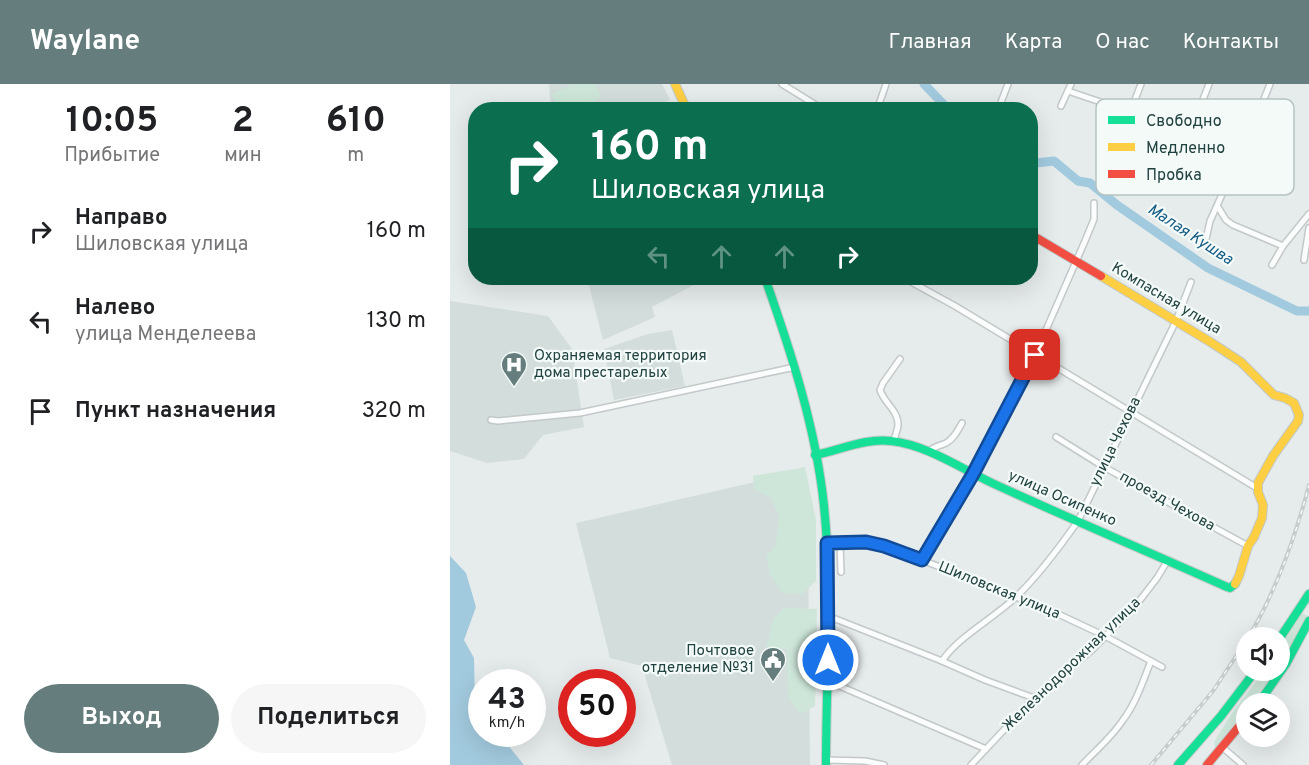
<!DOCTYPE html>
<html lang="ru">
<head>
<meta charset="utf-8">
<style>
	:root { --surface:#fff; --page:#f6f6f6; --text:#202124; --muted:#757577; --accent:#657d7c }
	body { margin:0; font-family:Overpass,sans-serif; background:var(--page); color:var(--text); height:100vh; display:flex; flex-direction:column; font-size:22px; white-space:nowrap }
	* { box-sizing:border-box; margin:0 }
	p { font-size:20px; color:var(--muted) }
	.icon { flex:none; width:33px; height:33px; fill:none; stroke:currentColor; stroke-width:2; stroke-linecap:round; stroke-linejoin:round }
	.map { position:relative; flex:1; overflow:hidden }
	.panel { display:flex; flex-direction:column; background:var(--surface); width:450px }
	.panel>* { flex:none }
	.banner { position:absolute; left:18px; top:18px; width:570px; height:183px; border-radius:24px; box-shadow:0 6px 24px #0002; background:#0b6e4f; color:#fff; overflow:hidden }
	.controls { position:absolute; left:786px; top:543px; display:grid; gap:12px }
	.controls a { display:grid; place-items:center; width:54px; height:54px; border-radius:50%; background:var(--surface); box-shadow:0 6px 24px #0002; font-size:30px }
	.speed { position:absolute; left:18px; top:585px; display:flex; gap:12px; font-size:30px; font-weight:700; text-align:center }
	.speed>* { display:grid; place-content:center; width:78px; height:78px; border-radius:50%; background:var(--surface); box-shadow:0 6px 24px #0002; line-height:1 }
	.speed small { font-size:15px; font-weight:400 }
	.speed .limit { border:9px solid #d22; background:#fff; color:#111 }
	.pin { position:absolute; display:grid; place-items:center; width:51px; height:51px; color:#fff; margin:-26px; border-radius:12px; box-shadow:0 3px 9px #0006 }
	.me { position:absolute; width:66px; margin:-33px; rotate:0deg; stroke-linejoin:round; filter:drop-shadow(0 0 4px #0008) }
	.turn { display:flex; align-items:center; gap:21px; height:126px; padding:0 24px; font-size:27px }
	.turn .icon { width:78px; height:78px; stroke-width:2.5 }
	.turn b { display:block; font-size:42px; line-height:51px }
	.lanes { display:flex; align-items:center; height:57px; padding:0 24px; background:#0003; justify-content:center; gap:30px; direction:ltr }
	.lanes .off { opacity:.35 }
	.eta { display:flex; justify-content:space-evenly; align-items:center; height:102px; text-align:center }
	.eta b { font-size:36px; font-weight:700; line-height:42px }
	.cta { display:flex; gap:12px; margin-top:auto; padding:12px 24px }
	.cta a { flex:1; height:69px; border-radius:36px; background:var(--accent); color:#fff; font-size:24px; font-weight:700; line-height:69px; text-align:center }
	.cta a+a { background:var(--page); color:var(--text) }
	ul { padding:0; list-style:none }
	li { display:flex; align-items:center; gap:18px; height:90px; padding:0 24px }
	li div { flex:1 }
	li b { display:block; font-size:22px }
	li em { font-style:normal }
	header { display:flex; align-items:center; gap:36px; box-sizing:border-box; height:84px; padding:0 30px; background:var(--accent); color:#fff }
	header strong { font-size:28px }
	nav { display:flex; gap:33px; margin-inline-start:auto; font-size:21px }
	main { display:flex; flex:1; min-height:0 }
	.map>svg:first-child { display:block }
</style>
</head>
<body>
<header>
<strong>Waylane</strong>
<nav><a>Главная</a><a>Карта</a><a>О нас</a><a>Контакты</a></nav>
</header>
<main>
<section class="panel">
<div class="eta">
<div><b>10:05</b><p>Прибытие</p></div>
<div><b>2</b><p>мин</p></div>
<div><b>610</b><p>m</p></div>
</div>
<ul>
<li><svg class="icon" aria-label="right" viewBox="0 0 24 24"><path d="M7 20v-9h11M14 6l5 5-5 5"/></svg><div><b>Направо</b><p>Шиловская улица</p></div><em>160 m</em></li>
<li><svg class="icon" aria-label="left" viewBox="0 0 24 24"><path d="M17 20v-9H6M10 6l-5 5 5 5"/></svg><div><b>Налево</b><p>улица Менделеева</p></div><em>130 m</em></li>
<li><svg class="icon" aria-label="arrive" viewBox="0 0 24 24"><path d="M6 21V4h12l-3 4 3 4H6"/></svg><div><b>Пункт назначения</b></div><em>320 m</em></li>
</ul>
<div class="cta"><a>Выход</a><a>Поделиться</a></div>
</section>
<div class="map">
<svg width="859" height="681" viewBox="0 0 859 681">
	<rect width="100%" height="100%" fill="#e6ebeb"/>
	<!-- built -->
	<g fill="#d3dedc">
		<polygon points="99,0 212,0 220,16 200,25 101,25"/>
		<polygon points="137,194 257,194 202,223 205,233 153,256"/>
		<polygon points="0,217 98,232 122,265 134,343 93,351 74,375 37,379 0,367"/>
		<polygon points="222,246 235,302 164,316 154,265 198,250"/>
		<polygon points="345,389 358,450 360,681 222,681 192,582 160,574 126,439"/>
	</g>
	<!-- green -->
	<g fill="#cee6da">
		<polygon points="123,0 145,0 152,13 125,25 109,25 102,10"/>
		<polygon points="355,383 366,436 366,497 352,510 332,509 320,490 316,473 326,461 329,432 321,414 304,405 303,392"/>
		<polygon points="334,524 367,525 365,622 350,630 338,613 337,565 316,565 323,535"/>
		<polygon points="852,529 858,532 853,542 830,581 830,565"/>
		<polygon points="814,587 826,587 801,619 796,620 796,625 765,664 764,658 782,629"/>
	</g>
	<!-- water -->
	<polygon fill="#a2cade" points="0,472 16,489 26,523 14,556 24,574 25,620 31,628 32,650 49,650 74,681 0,681"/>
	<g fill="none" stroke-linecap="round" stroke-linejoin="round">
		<!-- river -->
		<g stroke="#a2cade" stroke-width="9">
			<polyline points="474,0 499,26"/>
			<polyline points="580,76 586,79 604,77 628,97 640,99 667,121 758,184 847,227 859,227"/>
		</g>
		<defs>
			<g id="street">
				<polyline points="332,0 374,26"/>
				<polyline points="618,7 680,28"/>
				<polyline points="611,22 621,0"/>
				<polyline points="427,26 436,0"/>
				<polyline points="548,26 558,0"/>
				<polyline points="664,73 716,96 722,95 759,0"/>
				<polyline points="653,99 691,0"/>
				<polyline points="768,123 776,136 783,141 833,162 859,130"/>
				<polyline points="756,155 760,137 804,40 820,0"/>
				<polyline points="854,176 859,144"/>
				<polyline points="822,181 833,162"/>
				<polyline points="454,194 505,222 807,404"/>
				<polyline points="41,336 48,337 130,329 345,283"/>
				<polyline points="606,353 654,383 798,462"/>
				<path d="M 444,357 C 445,352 447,347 448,342 C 449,327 434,319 430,306 L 433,299 L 450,275"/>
				<path d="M 478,368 C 483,363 489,362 496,359 C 504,355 508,346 512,339"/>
				<polyline points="377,459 416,458 434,462 472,476 606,529 655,552 712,583"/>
				<polyline points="390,459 391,488"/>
				<polyline points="472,476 523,390 585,271 635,157 644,135 644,119"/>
				<polyline points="378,532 492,577 535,596 584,614"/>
				<path d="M 492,577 C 509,552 543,535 566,513 C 589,491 609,464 628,437 L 726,237 L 741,198"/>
				<polyline points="378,597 536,665"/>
				<polyline points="772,663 793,681"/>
				<polyline points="376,676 415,677 434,681"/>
				<polyline points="521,681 584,614 642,566 687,520 707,494 718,476"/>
				<path d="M 632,681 C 646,666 662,653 673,636 C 686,619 693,597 701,577"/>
			</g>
			<g id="fast">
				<path d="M 315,194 C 341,268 366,344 374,422 C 383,508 376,595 376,681"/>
				<path d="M 365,371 C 391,366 414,354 441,357 C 477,361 510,384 542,399 C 620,435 699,468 777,503 L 780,504 L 785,500"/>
				<polyline points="830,554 859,510"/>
				<polyline points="808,620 836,580 859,537"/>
				<polyline points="728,681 771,632 806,586"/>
			</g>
			<g id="slow">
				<polyline points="225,0 237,26"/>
				<polyline points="651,192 762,259 791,278 824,311 835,314 844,319 849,331 848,337 823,372 808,399 808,408 813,421 812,434 804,453 798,462 789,492 785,500"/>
			</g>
			<g id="jam">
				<polyline points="580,150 651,192"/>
				<polyline points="757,681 796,634"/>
			</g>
		</defs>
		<!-- street casing -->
		<use href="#street" stroke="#c3c8c8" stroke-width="8"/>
		<!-- fast casing -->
		<use href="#fast" stroke="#c1c9c8" stroke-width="10"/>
		<!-- slow casing -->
		<use href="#slow" stroke="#c1c9c8" stroke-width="10"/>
		<!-- jam casing -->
		<use href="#jam" stroke="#c1c9c8" stroke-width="10"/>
		<!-- street -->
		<use href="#street" stroke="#fbfcfc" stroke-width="5"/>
		<!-- fast -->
		<use href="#fast" stroke="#16e098" stroke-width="8"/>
		<!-- slow -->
		<use href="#slow" stroke="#ffcf43" stroke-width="8"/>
		<!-- jam -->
		<use href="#jam" stroke="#f24e42" stroke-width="8"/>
		<defs>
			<g id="rail">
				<path d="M 798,554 C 827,506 845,454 859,401"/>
				<polyline points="701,681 763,607 796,557"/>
			</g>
		</defs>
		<!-- rail casing -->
		<use href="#rail" stroke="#c7cccc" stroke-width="4"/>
		<!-- rail -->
		<use href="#rail" stroke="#f4faf8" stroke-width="1.5" stroke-dasharray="4.5" stroke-linecap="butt"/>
	</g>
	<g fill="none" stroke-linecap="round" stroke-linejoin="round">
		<defs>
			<polyline id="route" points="378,576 377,459 416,458 434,462 472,476 523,390 585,271"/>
		</defs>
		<!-- route casing -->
		<use href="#route" stroke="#114b97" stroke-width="15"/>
		<!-- route -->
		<use href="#route" stroke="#1a73e8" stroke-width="10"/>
	</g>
	<!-- icons -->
	<defs>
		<symbol id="hospital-pin" viewBox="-11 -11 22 30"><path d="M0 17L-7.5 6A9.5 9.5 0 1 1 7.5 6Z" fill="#657d7c" stroke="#f4faf8"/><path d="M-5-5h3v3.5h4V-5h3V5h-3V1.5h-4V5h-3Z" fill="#fff"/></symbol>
		<symbol id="civic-pin" viewBox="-11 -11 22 30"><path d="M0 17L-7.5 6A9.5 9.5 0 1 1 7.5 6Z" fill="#657d7c" stroke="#f4faf8"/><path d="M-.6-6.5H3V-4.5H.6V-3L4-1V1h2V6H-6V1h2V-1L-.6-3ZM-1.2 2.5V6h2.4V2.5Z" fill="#fff"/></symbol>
	</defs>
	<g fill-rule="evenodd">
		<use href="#hospital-pin" x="49" y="266" width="30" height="40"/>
		<use href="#civic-pin" x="308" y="561" width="30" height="40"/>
	</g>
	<g text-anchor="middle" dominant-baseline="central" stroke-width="4.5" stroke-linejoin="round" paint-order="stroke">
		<!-- street labels -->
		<g font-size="15" fill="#204240" stroke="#f4faf8">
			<text transform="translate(716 215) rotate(31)">Компасная улица</text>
			<text transform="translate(666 358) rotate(-64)">улица Чехова</text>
			<text transform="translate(612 415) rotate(24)">улица Осипенко</text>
			<text transform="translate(717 418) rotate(29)">проезд Чехова</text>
			<text transform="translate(549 507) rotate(22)">Шиловская улица</text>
			<text transform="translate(622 581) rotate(-44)">Железнодорожная улица</text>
		</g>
		<!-- poi labels -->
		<g font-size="15" fill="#204240" stroke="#f4faf8" text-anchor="start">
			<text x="84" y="272">Охраняемая территория<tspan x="84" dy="17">дома престарелых</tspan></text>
			<text x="304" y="567" text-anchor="end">Почтовое<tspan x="304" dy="17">отделение №31</tspan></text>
		</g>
		<!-- water labels -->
		<g font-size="16" font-style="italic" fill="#135c85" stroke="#f4faf8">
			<text transform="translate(740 151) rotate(33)">Малая Кушва</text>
		</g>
	</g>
	<!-- legend -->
	<rect x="646" y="15" width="198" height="96" rx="9" fill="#f4faf8" stroke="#b4c3c1" stroke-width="1.5"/>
	<rect x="658" y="32" width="27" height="8" fill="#16e098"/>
	<rect x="658" y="59" width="27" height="8" fill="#ffcf43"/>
	<rect x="658" y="86" width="27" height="8" fill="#f24e42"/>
	<g font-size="16" fill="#204240">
		<text x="696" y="42">Свободно</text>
		<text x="696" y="69">Медленно</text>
		<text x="696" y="96">Пробка</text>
	</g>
</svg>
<div class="controls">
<a><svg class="icon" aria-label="sound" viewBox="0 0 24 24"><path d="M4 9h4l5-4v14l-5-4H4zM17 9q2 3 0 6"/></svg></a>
<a><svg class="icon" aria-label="layers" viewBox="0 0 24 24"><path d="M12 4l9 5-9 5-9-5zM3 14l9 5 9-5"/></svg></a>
</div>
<div class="speed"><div>43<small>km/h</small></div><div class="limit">50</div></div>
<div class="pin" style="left:585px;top:271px;background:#d93025"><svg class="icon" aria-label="arrive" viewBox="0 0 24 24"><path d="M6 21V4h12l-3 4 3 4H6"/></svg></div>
<svg class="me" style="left:378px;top:576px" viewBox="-20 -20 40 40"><circle r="17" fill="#1a73e8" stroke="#fff" stroke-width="3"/><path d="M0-11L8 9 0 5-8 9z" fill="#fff"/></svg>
<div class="banner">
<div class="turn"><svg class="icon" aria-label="right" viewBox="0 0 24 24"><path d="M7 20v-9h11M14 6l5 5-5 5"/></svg><div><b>160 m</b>Шиловская улица</div></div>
<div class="lanes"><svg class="icon off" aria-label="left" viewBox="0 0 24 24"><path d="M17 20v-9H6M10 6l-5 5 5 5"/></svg><svg class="icon off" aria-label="ahead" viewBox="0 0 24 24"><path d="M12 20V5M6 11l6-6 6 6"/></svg><svg class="icon off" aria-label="ahead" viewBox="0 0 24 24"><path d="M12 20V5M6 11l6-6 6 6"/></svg><svg class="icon" aria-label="right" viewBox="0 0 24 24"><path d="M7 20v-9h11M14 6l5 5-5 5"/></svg></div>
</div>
</div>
</main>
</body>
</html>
